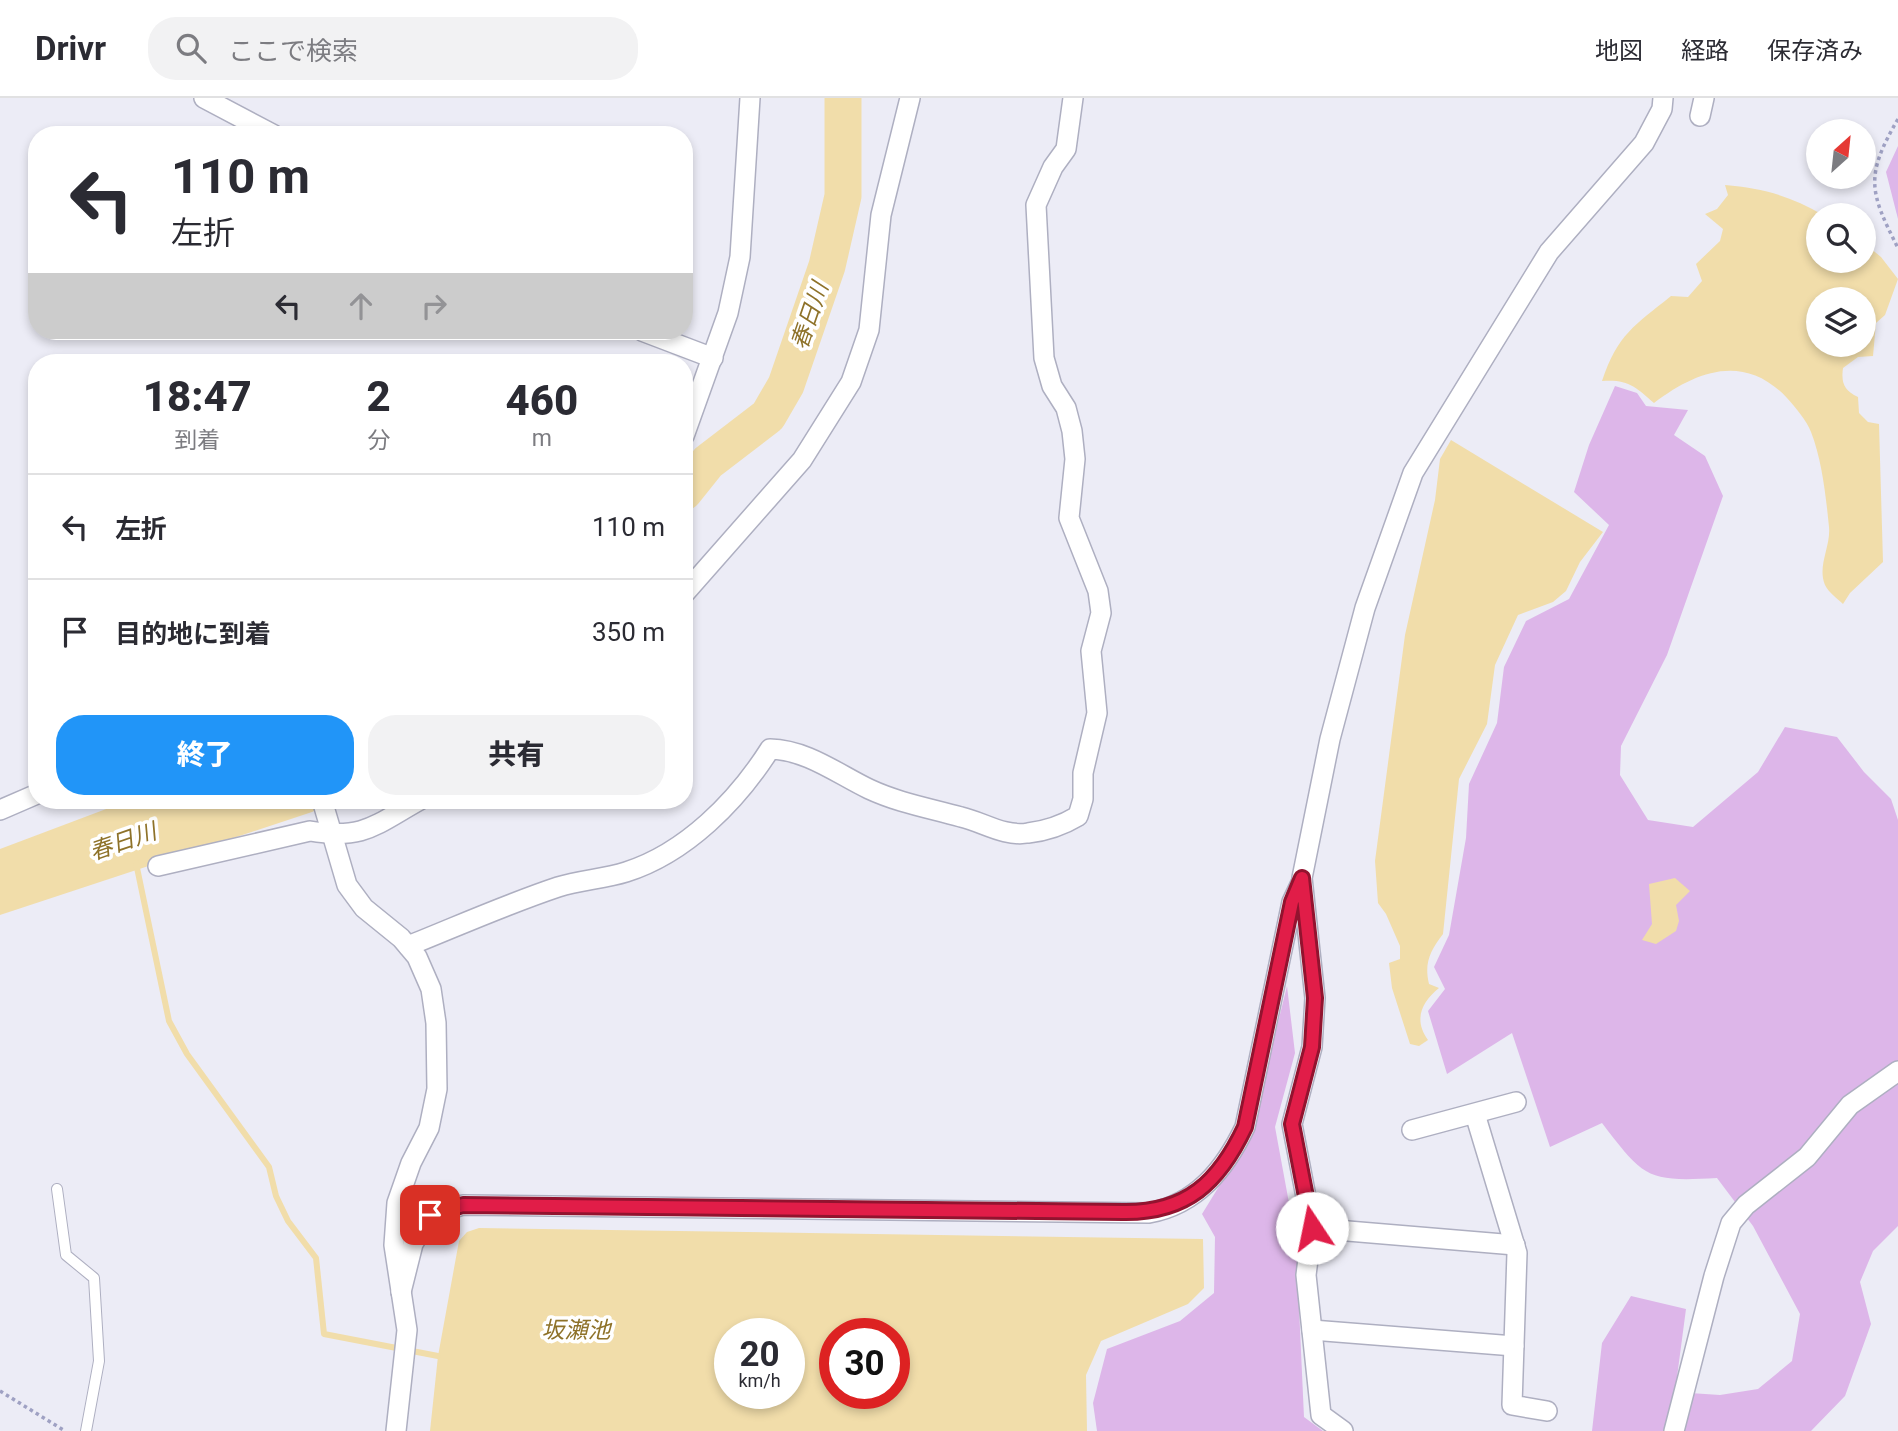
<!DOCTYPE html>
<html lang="ja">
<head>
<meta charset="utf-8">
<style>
	:root { --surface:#fff; --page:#f2f2f3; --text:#2b2b33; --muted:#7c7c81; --line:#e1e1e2; --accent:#2195f8 }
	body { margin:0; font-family:Roboto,"Noto Sans JP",sans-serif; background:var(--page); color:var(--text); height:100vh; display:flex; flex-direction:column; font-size:26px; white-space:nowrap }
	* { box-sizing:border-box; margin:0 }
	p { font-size:23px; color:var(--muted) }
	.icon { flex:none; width:38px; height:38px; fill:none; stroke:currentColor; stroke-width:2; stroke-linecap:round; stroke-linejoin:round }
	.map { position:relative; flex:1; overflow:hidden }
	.sheet { position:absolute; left:28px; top:256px; width:665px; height:455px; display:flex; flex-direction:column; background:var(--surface); border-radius:28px; box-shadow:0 4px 10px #0003 }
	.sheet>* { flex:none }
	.hud { position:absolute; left:28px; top:28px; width:665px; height:214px; border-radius:28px; box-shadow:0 4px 10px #0003; background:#fff; color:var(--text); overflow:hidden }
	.needle { width:46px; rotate:27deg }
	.controls { position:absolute; left:1806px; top:21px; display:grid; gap:14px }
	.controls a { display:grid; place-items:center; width:70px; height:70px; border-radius:50%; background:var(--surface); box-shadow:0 4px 10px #0003; font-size:35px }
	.speed { position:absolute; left:714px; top:1220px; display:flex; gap:14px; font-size:35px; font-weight:700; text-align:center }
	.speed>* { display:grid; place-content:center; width:91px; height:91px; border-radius:50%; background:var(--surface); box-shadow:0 4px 10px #0003; line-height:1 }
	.speed small { font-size:18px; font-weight:400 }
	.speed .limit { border:10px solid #d22; background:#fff; color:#111 }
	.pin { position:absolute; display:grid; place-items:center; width:60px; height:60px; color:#fff; margin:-30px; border-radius:14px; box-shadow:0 4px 10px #0006 }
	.me { position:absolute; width:77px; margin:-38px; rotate:349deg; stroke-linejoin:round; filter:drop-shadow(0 0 5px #0008) }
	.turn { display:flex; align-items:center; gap:24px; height:147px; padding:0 28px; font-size:32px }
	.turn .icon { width:91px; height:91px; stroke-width:2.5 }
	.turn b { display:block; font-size:49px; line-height:60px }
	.lanes { display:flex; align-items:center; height:66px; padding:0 28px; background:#0003; justify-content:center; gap:35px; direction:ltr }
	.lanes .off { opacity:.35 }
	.eta { display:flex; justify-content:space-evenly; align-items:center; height:119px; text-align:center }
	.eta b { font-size:42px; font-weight:800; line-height:49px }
	.primary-button { display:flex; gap:14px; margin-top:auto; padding:14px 28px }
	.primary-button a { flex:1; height:80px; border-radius:28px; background:var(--accent); color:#fff; font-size:28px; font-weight:800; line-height:80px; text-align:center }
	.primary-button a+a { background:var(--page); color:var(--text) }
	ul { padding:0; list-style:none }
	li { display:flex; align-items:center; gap:21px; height:105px; padding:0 28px; border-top:2px solid var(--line) }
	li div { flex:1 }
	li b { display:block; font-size:26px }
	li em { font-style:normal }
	header { display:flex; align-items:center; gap:42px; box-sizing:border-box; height:98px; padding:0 35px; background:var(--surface); border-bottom:2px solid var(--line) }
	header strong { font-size:33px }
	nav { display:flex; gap:38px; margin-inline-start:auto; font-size:24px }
	.search { width:490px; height:63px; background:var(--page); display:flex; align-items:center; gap:18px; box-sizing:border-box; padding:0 24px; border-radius:28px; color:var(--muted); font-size:26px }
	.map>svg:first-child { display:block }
</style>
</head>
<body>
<header>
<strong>Drivr</strong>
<div class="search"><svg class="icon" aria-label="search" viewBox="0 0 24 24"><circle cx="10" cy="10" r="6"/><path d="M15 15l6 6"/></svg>ここで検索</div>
<nav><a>地図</a><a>経路</a><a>保存済み</a></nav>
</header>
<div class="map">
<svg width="1898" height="1333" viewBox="0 0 1898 1333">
	<rect width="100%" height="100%" fill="#ececf6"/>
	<!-- green -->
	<g fill="#ddb6e9">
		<polygon points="1898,48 1898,121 1886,74"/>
		<path d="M 1615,288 L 1637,295 L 1646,308 L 1688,312 L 1674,337 L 1705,358 L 1723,398 L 1667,557 L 1621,648 L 1620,677 L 1648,722 L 1693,729 L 1758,674 L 1785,629 L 1837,639 L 1864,674 L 1891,701 L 1898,722 L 1898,1128 L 1873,1153 L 1860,1184 L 1871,1226 L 1845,1298 L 1811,1333 L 1592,1333 L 1602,1245 L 1631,1198 L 1686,1211 L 1675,1294 L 1720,1297 L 1758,1291 L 1792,1263 L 1800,1216 L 1753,1128 L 1717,1080 C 1647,1084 1644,1080 1602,1025 L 1550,1049 L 1512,935 L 1447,976 L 1428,913 L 1445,891 L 1434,869 L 1449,837 L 1466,740 L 1469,686 L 1497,625 L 1504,569 L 1526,523 L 1569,501 L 1609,427 L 1574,394 L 1589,347 Z"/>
		<polygon points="1287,888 1295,955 1275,1029 1296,1143 1304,1319 1323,1333 1097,1333 1093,1305 1107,1251 1180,1223 1214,1195 1215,1139 1202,1116 1250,1038"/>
	</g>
	<!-- water -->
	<g fill="#f1ddaa" fill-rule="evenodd">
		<path d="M 1725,87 C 1762,90 1791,98 1823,117 L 1818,117 L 1818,163 L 1864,163 L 1864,145 L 1881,159 L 1898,181 L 1885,217 L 1876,225 L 1873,258 L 1858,259 L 1843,270 C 1841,285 1844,292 1858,299 L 1859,315 L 1868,324 L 1879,326 L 1883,464 L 1850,495 L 1843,506 C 1838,501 1828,494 1825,487 C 1817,468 1831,448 1829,429 C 1826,399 1822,362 1811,334 C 1807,323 1795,309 1787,300 C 1745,255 1697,272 1654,305 C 1636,289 1628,281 1602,283 C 1618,236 1634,228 1671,198 L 1688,199 L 1702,183 L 1696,166 L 1720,143 L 1723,131 L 1705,116 L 1717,111 L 1728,97 ZM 1818,201 L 1864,201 L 1864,247 L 1818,247 Z"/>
		<path d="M 1451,342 L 1603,434 L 1580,464 L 1566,493 L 1553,504 L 1518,517 L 1495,567 L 1487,626 L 1459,681 L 1443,836 C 1430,853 1424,865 1429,886 L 1439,890 C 1422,904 1413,921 1428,942 L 1419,948 L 1410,946 L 1392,890 L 1389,865 L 1400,861 L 1400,848 L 1386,816 L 1378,805 L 1375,763 L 1405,537 L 1435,402 L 1440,361 Z"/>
		<polygon points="130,702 336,702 312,714 0,817 0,751"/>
		<polygon points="1675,780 1690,793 1676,807 1679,823 1676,833 1656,846 1642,842 1652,826 1649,786"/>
		<path d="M 479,1130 L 1203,1141 L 1204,1190 L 1188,1206 L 1101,1243 L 1086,1277 L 1087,1333 L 430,1333 L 438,1258 L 459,1143 L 467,1134 ZM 730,1236 L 789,1236 L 789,1295 L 730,1295 ZM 835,1236 L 894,1236 L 894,1295 L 835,1295 Z"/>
	</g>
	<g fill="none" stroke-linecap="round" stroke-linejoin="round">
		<!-- stream -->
		<polyline stroke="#f1ddaa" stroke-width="6" points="136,765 169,923 187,956 269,1069 276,1098 288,1123 316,1160 324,1236 438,1258"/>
		<!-- river -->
		<polyline stroke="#f1ddaa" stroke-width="37" points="684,394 708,364 768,318 786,287 827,168 843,98 843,0"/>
		<defs>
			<polyline id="lane" points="57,1091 66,1157 94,1180 99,1263 86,1333"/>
			<g id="street">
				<polyline points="204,0 274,37"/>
				<polyline points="1700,18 1704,0"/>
				<polyline points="642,233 713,260"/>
				<polyline points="684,338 728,215 740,159 750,0"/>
				<polyline points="684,496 802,362 851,284 869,232 881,117 910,0"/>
				<polyline points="322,702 347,787 364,810 401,840 417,859 431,891 436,925 437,991 429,1030 411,1065 397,1105 394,1147 407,1232 396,1333"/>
				<polyline points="0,712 37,696"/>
				<path d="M 158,768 L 310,733 C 364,742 375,727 420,702"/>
				<path d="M 408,848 C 458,828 507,806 558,789 C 580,782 604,781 626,774 C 686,755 737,703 770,651 C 807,652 836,675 869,691 C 899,705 929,710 961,719 C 983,724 1004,739 1028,735 C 1046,733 1063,727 1078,718 L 1083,701 L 1083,675 L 1097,615 L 1091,553 L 1101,515 L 1098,493 L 1069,420 L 1075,361 L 1072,333 L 1066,310 L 1052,288 L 1044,260 L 1036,107 L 1053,69 L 1066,51 L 1073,0"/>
				<polyline points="1475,1016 1517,1155 1512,1307 1547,1313"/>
				<polyline points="1412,1032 1516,1004"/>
				<polyline points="1312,1130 1515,1147"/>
				<path d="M 401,1194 L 413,1146 L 430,1117 L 463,1107 L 1149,1115 C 1197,1106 1225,1071 1245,1029 L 1292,804 L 1301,785"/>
				<polyline points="1312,1232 1514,1248"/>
				<polyline points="1343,1333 1321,1317 1306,1177 1312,1130 1292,1026 1312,949 1315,900 1302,780 1330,641 1365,510 1413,375 1549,154 1644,45 1662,11 1663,0"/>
				<polyline points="1674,1333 1714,1178 1731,1125 1746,1107 1807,1059 1850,1007 1898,973"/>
			</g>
		</defs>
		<!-- lane casing -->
		<use href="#lane" stroke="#aeafc1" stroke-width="12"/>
		<!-- street casing -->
		<use href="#street" stroke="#aeafc1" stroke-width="22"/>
		<!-- path -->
		<g stroke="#9fa1c3" stroke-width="3.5" stroke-dasharray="3.5 3.5" stroke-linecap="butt">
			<path d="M 1898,21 C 1865,78 1869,93 1898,150"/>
			<polyline points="0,1293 65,1333"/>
		</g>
		<!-- lane -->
		<use href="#lane" stroke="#fff" stroke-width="10"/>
		<!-- street -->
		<use href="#street" stroke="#fff" stroke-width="19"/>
	</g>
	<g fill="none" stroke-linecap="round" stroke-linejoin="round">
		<defs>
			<path id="route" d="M 430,1117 L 463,1107 L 1123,1114 C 1187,1115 1219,1084 1245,1029 L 1292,804 L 1302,780 L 1315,900 L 1312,949 L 1292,1026 L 1312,1130"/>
		</defs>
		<!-- route casing -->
		<use href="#route" stroke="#92132f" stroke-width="18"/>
		<!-- route -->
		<use href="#route" stroke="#e11d48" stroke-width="12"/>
	</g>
	<g text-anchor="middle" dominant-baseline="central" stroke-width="7" stroke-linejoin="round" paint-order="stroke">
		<!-- water labels -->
		<g font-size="23" font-style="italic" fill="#8e7229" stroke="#fff">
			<text transform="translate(810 218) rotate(-71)">春日川</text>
			<text transform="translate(123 744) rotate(-19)">春日川</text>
			<text x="576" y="1232">坂瀬池</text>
		</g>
	</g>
</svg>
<div class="controls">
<a><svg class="needle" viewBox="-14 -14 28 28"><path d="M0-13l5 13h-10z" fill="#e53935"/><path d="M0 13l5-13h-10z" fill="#7c7c81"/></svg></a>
<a><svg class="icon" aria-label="search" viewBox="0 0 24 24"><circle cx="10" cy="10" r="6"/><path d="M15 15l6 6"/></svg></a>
<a><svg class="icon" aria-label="layers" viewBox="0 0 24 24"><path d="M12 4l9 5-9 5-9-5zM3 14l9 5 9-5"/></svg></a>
</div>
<div class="speed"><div>20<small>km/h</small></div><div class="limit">30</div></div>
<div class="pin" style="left:430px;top:1117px;background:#d93025"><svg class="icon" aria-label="arrive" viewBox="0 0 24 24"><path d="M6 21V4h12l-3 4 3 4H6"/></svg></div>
<svg class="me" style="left:1312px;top:1130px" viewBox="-20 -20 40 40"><circle r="19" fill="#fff"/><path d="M0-13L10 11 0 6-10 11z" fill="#e11d48"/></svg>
<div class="hud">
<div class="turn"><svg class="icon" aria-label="left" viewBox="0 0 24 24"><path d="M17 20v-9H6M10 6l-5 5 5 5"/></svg><div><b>110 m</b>左折</div></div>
<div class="lanes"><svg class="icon" aria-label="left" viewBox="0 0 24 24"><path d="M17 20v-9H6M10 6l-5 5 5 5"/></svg><svg class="icon off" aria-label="ahead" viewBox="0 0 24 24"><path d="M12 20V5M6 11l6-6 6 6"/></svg><svg class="icon off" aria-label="right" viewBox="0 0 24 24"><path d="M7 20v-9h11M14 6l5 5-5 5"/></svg></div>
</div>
<section class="sheet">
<div class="eta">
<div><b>18:47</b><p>到着</p></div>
<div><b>2</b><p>分</p></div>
<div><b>460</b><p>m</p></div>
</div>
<ul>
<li><svg class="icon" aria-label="left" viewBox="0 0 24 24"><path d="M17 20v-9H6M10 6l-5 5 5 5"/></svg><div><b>左折</b></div><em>110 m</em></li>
<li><svg class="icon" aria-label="arrive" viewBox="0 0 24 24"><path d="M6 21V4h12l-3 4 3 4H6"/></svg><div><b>目的地に到着</b></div><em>350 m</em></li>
</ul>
<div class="primary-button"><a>終了</a><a>共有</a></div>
</section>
</div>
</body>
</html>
